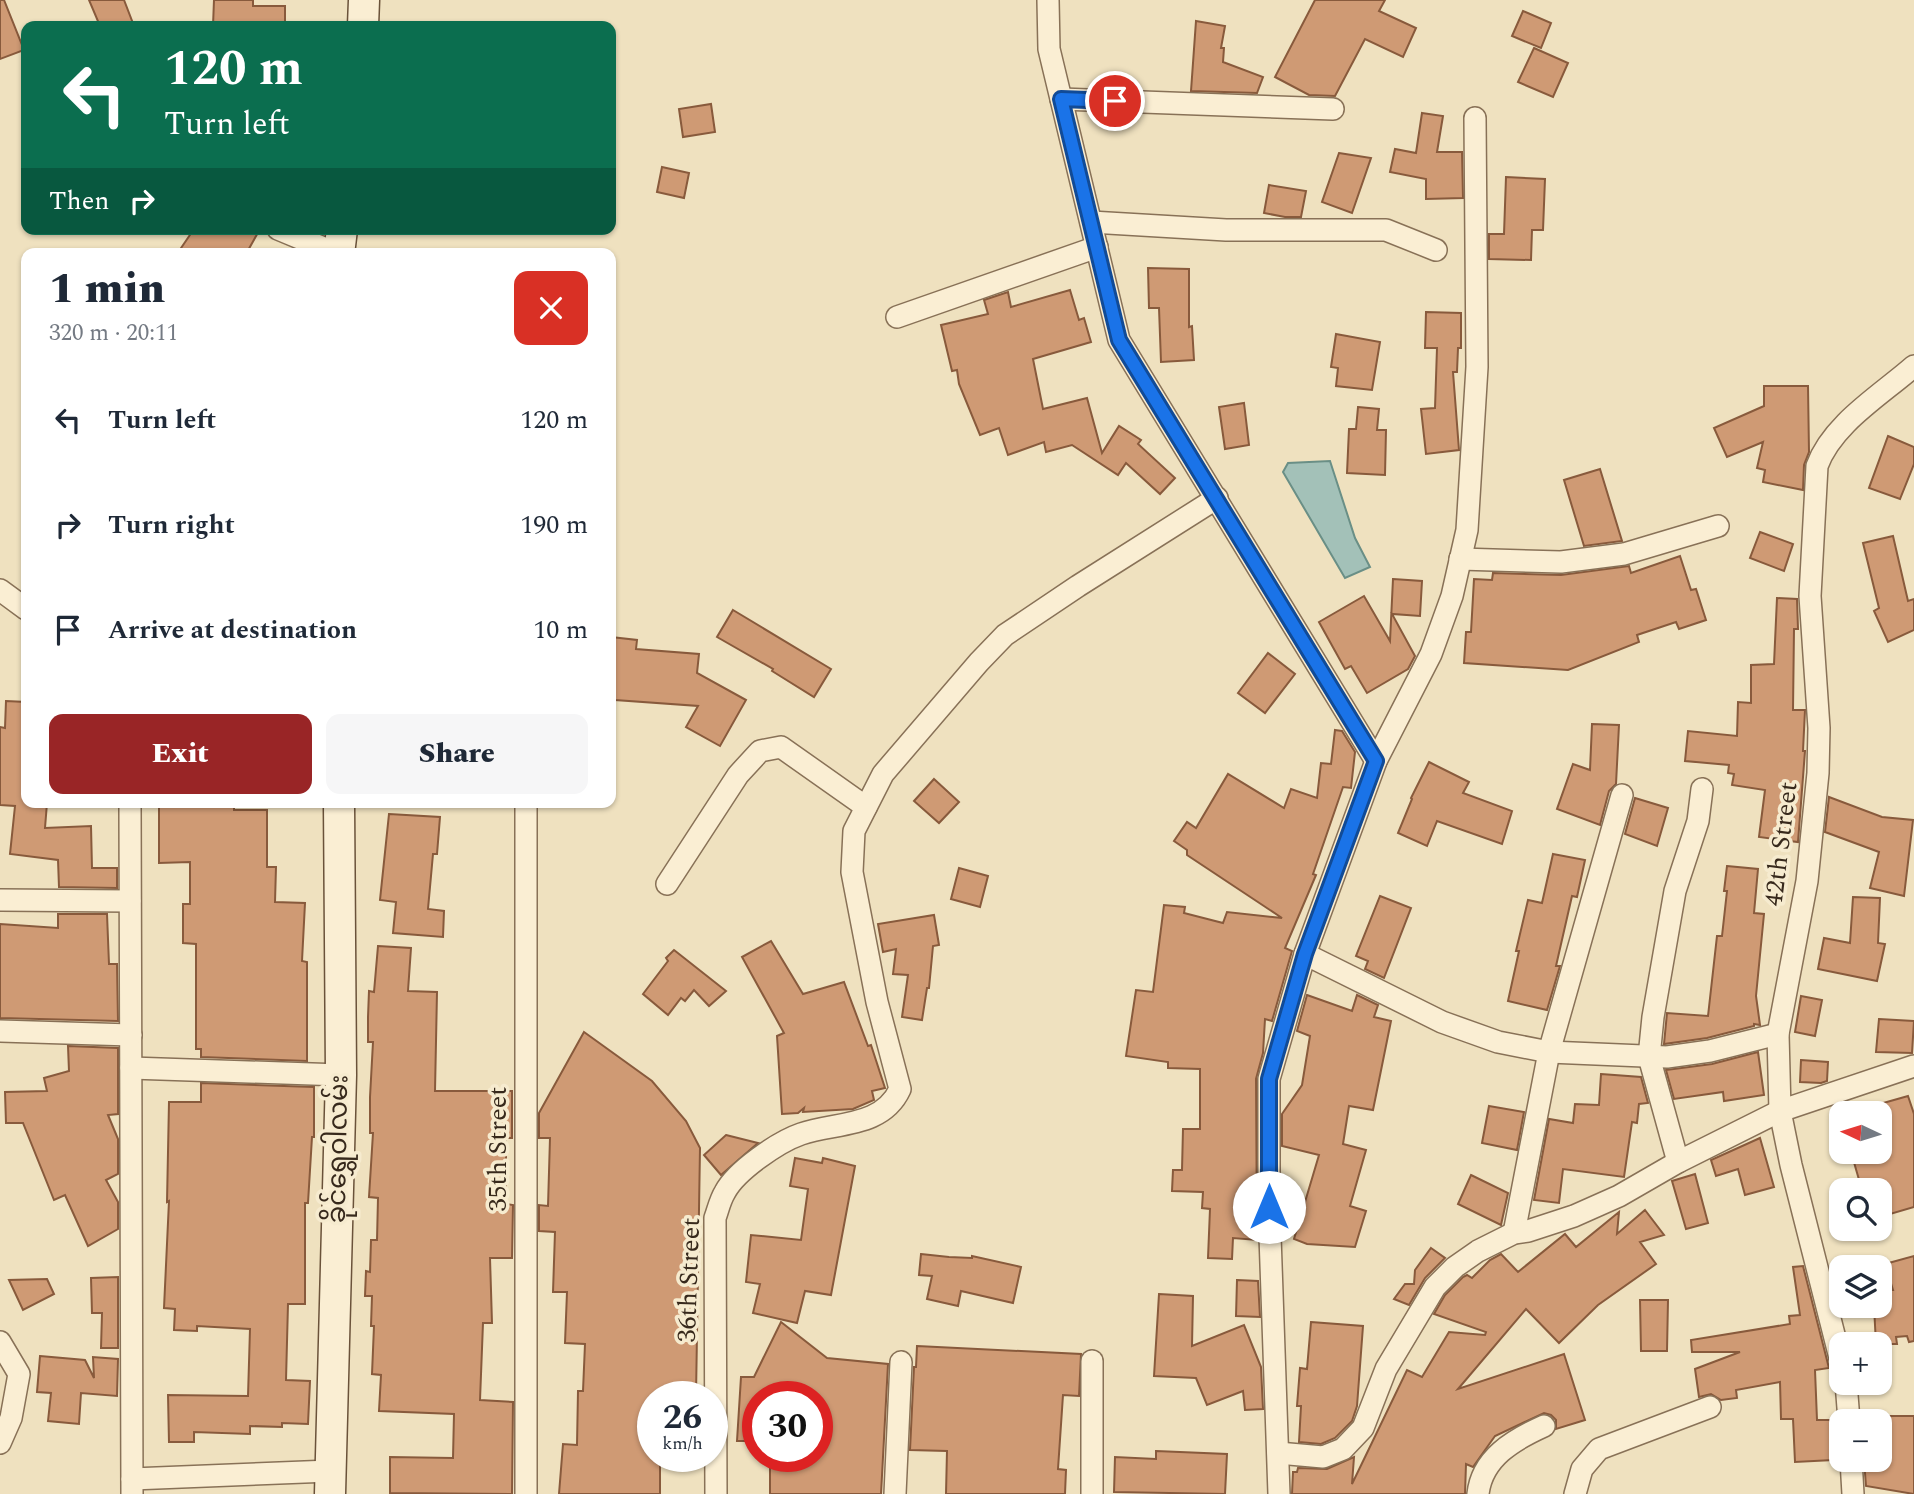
<!DOCTYPE html>
<html lang="en">
<head>
<meta charset="utf-8">
<style>
	:root { --surface:#fff; --page:#f6f6f7; --text:#1f2937; --muted:#747a83; --accent:#992526 }
	body { margin:0; font-family:Spectral,"Noto Sans Myanmar",serif; background:var(--page); color:var(--text); height:100vh; display:flex; flex-direction:column; font-size:26px; white-space:nowrap }
	* { box-sizing:border-box; margin:0 }
	p { font-size:23px; color:var(--muted) }
	.icon { flex:none; width:38px; height:38px; fill:none; stroke:currentColor; stroke-width:2; stroke-linecap:round; stroke-linejoin:round }
	.map { position:relative; flex:1; overflow:hidden }
	.drawer { position:absolute; left:21px; top:248px; width:595px; height:560px; display:flex; flex-direction:column; background:var(--surface); border-radius:14px; box-shadow:0 2px 5px #0004 }
	.drawer>* { flex:none }
	.banner { position:absolute; left:21px; top:21px; width:595px; height:214px; border-radius:14px; box-shadow:0 2px 5px #0004; background:#0b6e4f; color:#fff; overflow:hidden }
	.needle { width:46px; rotate:274deg }
	.tools { position:absolute; left:1829px; top:1101px; display:grid; gap:14px }
	.tools a { display:grid; place-items:center; width:63px; height:63px; border-radius:14px; background:var(--surface); box-shadow:0 2px 5px #0004; font-size:35px }
	.speed { position:absolute; left:637px; top:1381px; display:flex; gap:14px; font-size:35px; font-weight:700; text-align:center }
	.speed>* { display:grid; place-content:center; width:91px; height:91px; border-radius:50%; background:var(--surface); box-shadow:0 2px 5px #0004; line-height:1 }
	.speed small { font-size:18px; font-weight:400 }
	.speed .limit { border:10px solid #d22; background:#fff; color:#111 }
	.pin { position:absolute; display:grid; place-items:center; width:60px; height:60px; color:#fff; margin:-30px; border:4px solid #fff; border-radius:50%; box-shadow:0 2px 7px #0007 }
	.me { position:absolute; width:77px; margin:-38px; rotate:0deg; stroke-linejoin:round; filter:drop-shadow(0 0 5px #0008) }
	.turn { display:flex; align-items:center; gap:24px; height:147px; padding:0 28px; font-size:32px }
	.turn .icon { width:91px; height:91px; stroke-width:2.5 }
	.turn b { display:block; font-size:49px; line-height:60px }
	.then { display:flex; align-items:center; height:66px; padding:0 28px; background:#0003; gap:14px; font-size:26px }
	.round { display:grid; place-items:center; flex:none; width:74px; height:74px; border-radius:14px; background:var(--page) }
	.head { display:flex; align-items:center; justify-content:space-between; height:119px; padding:0 28px }
	h1 { font-size:42px; font-weight:800; line-height:52px }
	.action { display:flex; gap:14px; margin-top:auto; padding:14px 28px }
	.action a { flex:1; height:80px; border-radius:14px; background:var(--accent); color:#fff; font-size:28px; font-weight:800; line-height:80px; text-align:center }
	.action a+a { background:var(--page); color:var(--text) }
	ul { padding:0; list-style:none }
	li { display:flex; align-items:center; gap:21px; height:105px; padding:0 28px }
	li div { flex:1 }
	li b { display:block; font-size:26px }
	li em { font-style:normal }
	.map>svg:first-child { display:block }
</style>
</head>
<body>
<div class="map">
<svg width="1914" height="1494" viewBox="0 0 1914 1494">
	<rect width="100%" height="100%" fill="#efe1bf"/>
	<!-- water -->
	<polygon fill="#a3c1b8" stroke="#6a8f86" stroke-width="2" points="1330,461 1355,538 1370,567 1345,578 1283,472 1288,463"/>
	<!-- building -->
	<g fill="#cf9a74" stroke="#885a3c" stroke-width="2">
		<polygon points="0,0 4,0 24,50 0,59"/>
		<polygon points="89,0 124,0 134,26 100,26"/>
		<polygon points="214,0 253,0 253,6 285,6 285,26 213,26"/>
		<polygon points="1315,0 1385,0 1379,11 1416,28 1403,57 1365,39 1335,96 1309,95 1275,77"/>
		<polygon points="1523,11 1551,23 1541,48 1512,36"/>
		<polygon points="1196,21 1225,26 1221,48 1224,48 1223,62 1263,77 1257,93 1191,91"/>
		<polygon points="1534,48 1568,63 1553,97 1518,82"/>
		<polygon points="711,104 715,132 683,137 679,109"/>
		<polygon points="1422,113 1443,116 1437,152 1462,152 1463,198 1426,199 1426,179 1390,172 1395,149 1416,153"/>
		<polygon points="1339,153 1371,158 1352,213 1322,202"/>
		<polygon points="662,167 689,173 684,198 657,192"/>
		<polygon points="1506,177 1545,179 1543,230 1532,230 1531,260 1489,259 1489,234 1504,234"/>
		<polygon points="1269,185 1306,191 1301,217 1285,217 1264,213"/>
		<polygon points="194,229 260,229 246,254 177,254"/>
		<polygon points="1148,268 1189,269 1189,327 1192,326 1194,360 1161,362 1159,308 1149,308"/>
		<polygon points="1070,290 1079,320 1084,318 1091,342 1033,359 1043,409 1087,398 1102,453 1119,426 1141,440 1138,444 1175,478 1160,494 1126,463 1118,475 1072,445 1046,452 1044,442 1008,455 999,428 980,435 959,384 957,370 952,371 941,325 988,314 984,300 1008,292 1011,307"/>
		<polygon points="1426,312 1461,313 1461,348 1458,348 1457,372 1453,372 1459,450 1426,454 1421,409 1435,408 1437,348 1425,348"/>
		<polygon points="1336,334 1380,342 1372,390 1336,386 1338,368 1331,367"/>
		<polygon points="1764,386 1808,386 1809,452 1804,465 1803,490 1763,482 1765,470 1757,468 1763,442 1727,457 1714,428 1764,406"/>
		<polygon points="1244,403 1249,445 1225,449 1219,407"/>
		<polygon points="1358,407 1379,409 1377,430 1386,430 1385,475 1347,473 1349,429 1356,429"/>
		<polygon points="1888,436 1914,447 1914,464 1900,499 1869,488"/>
		<polygon points="1600,469 1622,541 1584,546 1564,480"/>
		<polygon points="1760,532 1793,544 1784,571 1750,558"/>
		<polygon points="1893,536 1908,601 1914,599 1914,630 1888,642 1874,611 1879,608 1863,543"/>
		<polygon points="1680,556 1691,590 1696,589 1706,620 1679,629 1676,622 1637,635 1639,642 1568,670 1464,663 1466,632 1471,632 1474,579 1492,580 1493,573 1561,575 1629,566 1631,573"/>
		<polygon points="1393,579 1422,581 1420,616 1392,614 1415,656 1408,669 1367,693 1351,666 1345,669 1319,622 1364,596 1390,641"/>
		<polygon points="1777,598 1797,599 1798,629 1794,629 1793,710 1805,710 1803,751 1805,751 1798,842 1759,837 1765,790 1732,785 1734,774 1728,773 1729,765 1685,761 1688,731 1737,736 1738,702 1751,703 1751,665 1774,664"/>
		<polygon points="733,610 831,669 814,697 772,671 773,669 717,637"/>
		<polygon points="611,637 637,640 636,649 699,654 697,673 746,700 720,746 686,727 698,706 615,700 611,692"/>
		<polygon points="1268,653 1295,674 1265,713 1238,693"/>
		<polygon points="6,701 26,702 26,803 47,803 45,828 91,826 92,868 117,868 117,888 59,887 58,860 10,854 15,806 0,805 0,727 5,728"/>
		<polygon points="1592,724 1619,725 1616,784 1609,791 1600,825 1557,809 1573,764 1590,770"/>
		<polygon points="1335,730 1342,731 1355,752 1351,788 1343,787 1313,874 1316,875 1285,948 1292,951 1272,1021 1265,1019 1263,1053 1256,1079 1257,1240 1233,1238 1232,1259 1208,1258 1210,1209 1202,1208 1203,1192 1172,1191 1173,1170 1182,1170 1183,1129 1200,1129 1200,1069 1168,1068 1168,1062 1126,1056 1136,990 1153,992 1164,905 1185,907 1184,913 1223,923 1227,912 1282,918 1187,855 1187,850 1174,841 1187,822 1196,828 1228,774 1284,808 1291,789 1317,798 1321,763 1331,764"/>
		<polygon points="1429,762 1469,782 1463,793 1512,811 1502,844 1437,821 1427,846 1398,833 1412,799 1411,798"/>
		<polygon points="934,779 959,802 939,823 914,801"/>
		<polygon points="1829,797 1882,817 1913,820 1904,896 1870,888 1879,852 1825,832"/>
		<polygon points="1635,798 1668,808 1657,846 1625,834"/>
		<polygon points="159,803 234,805 234,810 267,810 267,867 276,867 275,902 305,903 302,961 307,962 307,1061 201,1057 201,1049 196,1049 196,944 183,943 183,904 190,904 190,862 159,863"/>
		<polygon points="389,814 440,817 437,854 433,854 428,909 444,911 443,937 393,933 396,902 380,900"/>
		<polygon points="1553,854 1585,860 1577,897 1572,896 1556,966 1560,966 1547,1010 1508,1001 1519,951 1516,951 1528,900 1542,903"/>
		<polygon points="1727,866 1758,869 1754,913 1764,914 1756,996 1760,1025 1754,1024 1754,1026 1707,1038 1664,1044 1667,1013 1708,1016 1717,936 1722,936 1727,891 1724,891"/>
		<polygon points="959,868 988,876 980,907 951,899"/>
		<polygon points="1380,896 1411,908 1384,978 1365,969 1368,961 1356,956"/>
		<polygon points="1853,897 1880,898 1878,943 1885,944 1877,981 1818,969 1824,938 1850,943"/>
		<polygon points="58,914 107,914 109,964 117,964 118,1021 0,1018 0,924 58,928"/>
		<polygon points="934,915 939,945 933,946 929,988 927,988 922,1020 902,1017 908,975 893,974 896,949 883,952 878,924"/>
		<polygon points="771,941 803,994 844,982 868,1046 871,1045 885,1088 872,1091 874,1100 853,1109 803,1112 804,1108 798,1113 782,1114 777,1036 784,1033 742,957"/>
		<polygon points="378,946 411,948 408,991 437,992 435,1091 512,1091 512,1138 506,1138 506,1204 513,1205 512,1258 490,1258 492,1323 483,1323 480,1400 513,1402 512,1494 390,1493 390,1457 453,1458 454,1414 379,1411 381,1375 372,1374 374,1326 371,1326 372,1296 365,1296 366,1271 370,1272 371,1240 377,1240 378,1198 369,1197 373,1133 370,1133 370,1097 373,1042 368,1042 368,1017 369,991 374,992"/>
		<polygon points="674,950 726,991 709,1006 694,990 685,1001 681,998 668,1015 643,994 668,961 666,958"/>
		<polygon points="1307,995 1352,1011 1357,995 1378,1005 1374,1017 1391,1021 1373,1110 1349,1106 1343,1144 1366,1150 1350,1206 1366,1211 1355,1247 1307,1244 1294,1239 1319,1155 1282,1146 1282,1114 1302,1085 1310,1036 1297,1031"/>
		<polygon points="1801,996 1822,1000 1815,1036 1795,1032"/>
		<polygon points="1879,1019 1914,1021 1912,1053 1876,1052"/>
		<polygon points="584,1032 652,1081 686,1121 700,1148 696,1396 653,1396 652,1449 653,1456 660,1456 660,1494 559,1494 563,1444 577,1445 578,1391 583,1391 585,1344 565,1343 567,1292 553,1292 555,1232 539,1231 539,1205 548,1206 550,1138 539,1138 539,1113"/>
		<polygon points="68,1046 118,1048 118,1114 108,1115 118,1139 118,1174 106,1180 118,1202 118,1229 88,1246 65,1195 54,1200 23,1123 6,1123 5,1092 47,1091 44,1078 69,1071"/>
		<polygon points="1758,1052 1764,1095 1724,1101 1723,1092 1674,1099 1666,1070 1712,1064"/>
		<polygon points="1801,1060 1828,1062 1827,1081 1821,1083 1800,1082"/>
		<polygon points="1601,1074 1641,1077 1648,1103 1639,1104 1637,1123 1632,1122 1624,1177 1563,1169 1559,1203 1534,1200 1549,1119 1573,1123 1575,1104 1599,1105"/>
		<polygon points="201,1083 314,1087 314,1137 312,1137 308,1203 305,1203 305,1304 288,1304 286,1380 310,1381 308,1424 282,1423 282,1427 250,1426 250,1434 194,1432 194,1442 169,1442 168,1395 248,1396 250,1329 197,1326 197,1331 174,1330 175,1309 164,1308 169,1201 167,1202 169,1102 201,1102"/>
		<polygon points="1908,1096 1914,1114 1914,1207 1880,1217 1880,1190 1862,1190 1851,1152 1880,1152 1880,1113 1848,1113"/>
		<polygon points="1489,1106 1524,1112 1517,1150 1482,1143"/>
		<polygon points="726,1135 758,1143 721,1175 704,1155"/>
		<polygon points="1760,1138 1774,1187 1745,1195 1738,1169 1716,1176 1711,1160"/>
		<polygon points="795,1158 822,1163 823,1158 855,1166 831,1295 805,1291 797,1323 753,1313 760,1284 746,1282 751,1235 801,1240 808,1189 790,1186"/>
		<polygon points="1695,1174 1708,1223 1686,1229 1672,1181"/>
		<polygon points="1471,1175 1508,1193 1501,1225 1458,1204"/>
		<polygon points="1645,1210 1664,1235 1640,1242 1656,1264 1598,1305 1559,1343 1526,1309 1458,1389 1564,1354 1585,1420 1556,1429 1556,1420 1551,1415 1544,1413 1495,1436 1473,1467 1466,1464 1465,1494 1292,1494 1293,1472 1297,1472 1298,1468 1327,1469 1354,1457 1352,1484 1407,1370 1422,1377 1449,1332 1485,1335 1486,1332 1434,1314 1445,1295 1463,1277 1467,1275 1472,1278 1490,1260 1501,1254 1518,1272 1565,1234 1576,1247 1619,1212 1617,1234"/>
		<polygon points="1431,1248 1445,1258 1425,1278 1409,1305 1394,1299 1405,1284 1414,1284 1415,1270"/>
		<polygon points="921,1254 949,1257 972,1258 972,1256 1021,1267 1013,1303 961,1291 958,1306 927,1299 932,1276 919,1275"/>
		<polygon points="1914,1256 1914,1341 1909,1342 1907,1336 1896,1337 1897,1344 1876,1344 1874,1306 1880,1306 1880,1290 1893,1290 1885,1264"/>
		<polygon points="1803,1266 1829,1368 1815,1370 1817,1420 1831,1420 1833,1460 1795,1462 1793,1419 1781,1419 1780,1382 1736,1390 1737,1398 1721,1400 1711,1394 1699,1397 1695,1369 1740,1352 1692,1352 1691,1340 1790,1324 1789,1316 1800,1315 1793,1267"/>
		<polygon points="118,1277 118,1348 101,1348 102,1313 92,1313 91,1278"/>
		<polygon points="47,1279 54,1294 23,1310 9,1280"/>
		<polygon points="1237,1280 1258,1281 1260,1317 1236,1316"/>
		<polygon points="1159,1294 1193,1296 1192,1346 1244,1325 1261,1367 1263,1409 1245,1410 1243,1391 1207,1405 1196,1378 1154,1376"/>
		<polygon points="1640,1300 1668,1300 1667,1351 1641,1351"/>
		<polygon points="781,1322 827,1358 888,1364 881,1494 770,1494 770,1456 817,1456 817,1396 758,1396 758,1441 737,1441 741,1377 754,1377"/>
		<polygon points="1311,1322 1363,1326 1357,1406 1352,1421 1335,1438 1321,1444 1299,1442 1301,1406 1297,1406 1300,1368 1307,1369"/>
		<polygon points="917,1346 1081,1354 1079,1396 1063,1395 1058,1469 1066,1470 1065,1494 946,1494 947,1451 910,1450 914,1367 916,1367"/>
		<polygon points="40,1356 85,1360 94,1378 93,1357 118,1359 117,1396 81,1393 79,1424 48,1421 51,1393 37,1392"/>
		<polygon points="1882,1416 1914,1416 1914,1494 1866,1486 1864,1460 1881,1460"/>
		<polygon points="1156,1451 1227,1454 1225,1494 1114,1492 1115,1457 1156,1459"/>
	</g>
	<g fill="none" stroke-linecap="round" stroke-linejoin="round">
		<defs>
			<g id="street">
				<polyline points="1048,0 1049,49 1119,340 1376,761"/>
				<polyline points="1061,99 1333,109"/>
				<polyline points="1091,222 1226,230 1386,230 1436,250"/>
				<polyline points="278,229 338,254"/>
				<polyline points="897,317 1097,247"/>
				<polyline points="1460,559 1561,562 1624,554 1718,526"/>
				<polyline points="0,590 26,609"/>
				<polyline points="130,803 132,1494"/>
				<polyline points="526,803 526,1494"/>
				<polyline points="667,884 738,775 760,751 781,747 866,807"/>
				<polyline points="0,900 130,901"/>
				<polyline points="1305,954 1442,1022 1498,1042 1549,1052 1667,1057 1710,1051 1778,1034"/>
				<polyline points="0,1031 131,1035"/>
				<polyline points="131,1068 341,1075"/>
				<polyline points="1678,1162 1649,1057 1653,1017 1675,891 1698,821 1702,789"/>
				<polyline points="1514,1233 1549,1052 1622,795"/>
				<polyline points="0,1342 19,1374 11,1418 0,1443"/>
				<path d="M 1841,1362 L 1791,1165 L 1780,1111 L 1778,1034 L 1807,881 L 1818,773 L 1819,728 L 1810,596 L 1817,466 C 1832,424 1881,395 1914,366"/>
				<polyline points="1846,1382 1849,1421"/>
				<polyline points="1278,1453 1323,1457 1343,1449 1363,1428 1386,1369 1435,1287 1455,1267 1478,1251 1514,1233 1528,1231 1574,1216 1619,1196 1678,1162 1780,1111 1914,1066"/>
				<polyline points="1851,1460 1853,1494"/>
				<polyline points="132,1479 330,1471"/>
				<path d="M 716,1494 L 715,1218 C 718,1210 720,1200 725,1192 C 736,1171 778,1142 801,1134 C 836,1122 882,1128 900,1089 L 877,1002 L 852,872 L 854,831 L 883,774 L 979,662 L 1005,635 L 1078,586 L 1217,498"/>
				<polyline points="895,1494 901,1362"/>
				<polyline points="1092,1494 1092,1361"/>
				<polyline points="1279,1494 1269,1207 1269,1079 1305,954 1376,761 1431,654 1452,596 1467,530 1477,367 1475,118"/>
				<path d="M 1478,1494 C 1482,1458 1513,1440 1544,1426"/>
				<polyline points="1575,1494 1582,1469 1599,1449 1710,1407"/>
			</g>
			<g id="secondary">
				<polyline points="363,26 364,0"/>
				<polyline points="339,254 342,229"/>
				<polyline points="330,1494 341,1075 339,803"/>
			</g>
		</defs>
		<!-- street casing -->
		<use href="#street" stroke="#887157" stroke-width="24"/>
		<!-- secondary casing -->
		<use href="#secondary" stroke="#6a523a" stroke-width="33"/>
		<!-- street -->
		<use href="#street" stroke="#faeed3" stroke-width="21"/>
		<!-- secondary -->
		<use href="#secondary" stroke="#faeed3" stroke-width="30"/>
	</g>
	<g fill="none" stroke-linecap="round" stroke-linejoin="round">
		<defs>
			<polyline id="route" points="1115,101 1061,99 1119,340 1376,761 1305,954 1269,1079 1269,1207"/>
		</defs>
		<!-- route casing -->
		<use href="#route" stroke="#114b97" stroke-width="18"/>
		<!-- route -->
		<use href="#route" stroke="#1a73e8" stroke-width="12"/>
	</g>
	<g text-anchor="middle" dominant-baseline="central" stroke-width="7" stroke-linejoin="round" paint-order="stroke">
		<!-- street labels -->
		<g font-size="26" fill="#37291c" stroke="#f6ebcf">
			<text transform="translate(1781 844) rotate(-83)">42th Street</text>
			<text transform="translate(338 1149) rotate(-89)">ခိုင်ရွှေဝါလမ်း</text>
			<text transform="translate(498 1149) rotate(-90)">35th Street</text>
			<text transform="translate(689 1280) rotate(-88)">36th Street</text>
		</g>
	</g>
</svg>
<div class="tools">
<a><svg class="needle" viewBox="-14 -14 28 28"><path d="M0-13l5 13h-10z" fill="#e53935"/><path d="M0 13l5-13h-10z" fill="#747a83"/></svg></a>
<a><svg class="icon" aria-label="search" viewBox="0 0 24 24"><circle cx="10" cy="10" r="6"/><path d="M15 15l6 6"/></svg></a>
<a><svg class="icon" aria-label="layers" viewBox="0 0 24 24"><path d="M12 4l9 5-9 5-9-5zM3 14l9 5 9-5"/></svg></a>
<a>+</a>
<a>−</a>
</div>
<div class="speed"><div>26<small>km/h</small></div><div class="limit">30</div></div>
<div class="pin" style="left:1115px;top:101px;background:#d93025"><svg class="icon" aria-label="arrive" viewBox="0 0 24 24"><path d="M6 21V4h12l-3 4 3 4H6"/></svg></div>
<svg class="me" style="left:1269px;top:1207px" viewBox="-20 -20 40 40"><circle r="19" fill="#fff"/><path d="M0-13L10 11 0 6-10 11z" fill="#1a73e8"/></svg>
<div class="banner">
<div class="turn"><svg class="icon" aria-label="left" viewBox="0 0 24 24"><path d="M17 20v-9H6M10 6l-5 5 5 5"/></svg><div><b>120 m</b>Turn left</div></div>
<div class="then">Then<svg class="icon" aria-label="right" viewBox="0 0 24 24"><path d="M7 20v-9h11M14 6l5 5-5 5"/></svg></div>
</div>
<section class="drawer">
<div class="head"><div><h1>1 min</h1><p>320 m · 20:11</p></div><a class="round" style="background:#d93025;color:#fff"><svg class="icon" aria-label="close" viewBox="0 0 24 24"><path d="M6 6l12 12M18 6L6 18"/></svg></a></div>
<ul>
<li><svg class="icon" aria-label="left" viewBox="0 0 24 24"><path d="M17 20v-9H6M10 6l-5 5 5 5"/></svg><div><b>Turn left</b></div><em>120 m</em></li>
<li><svg class="icon" aria-label="right" viewBox="0 0 24 24"><path d="M7 20v-9h11M14 6l5 5-5 5"/></svg><div><b>Turn right</b></div><em>190 m</em></li>
<li><svg class="icon" aria-label="arrive" viewBox="0 0 24 24"><path d="M6 21V4h12l-3 4 3 4H6"/></svg><div><b>Arrive at destination</b></div><em>10 m</em></li>
</ul>
<div class="action"><a>Exit</a><a>Share</a></div>
</section>
</div>
</body>
</html>
